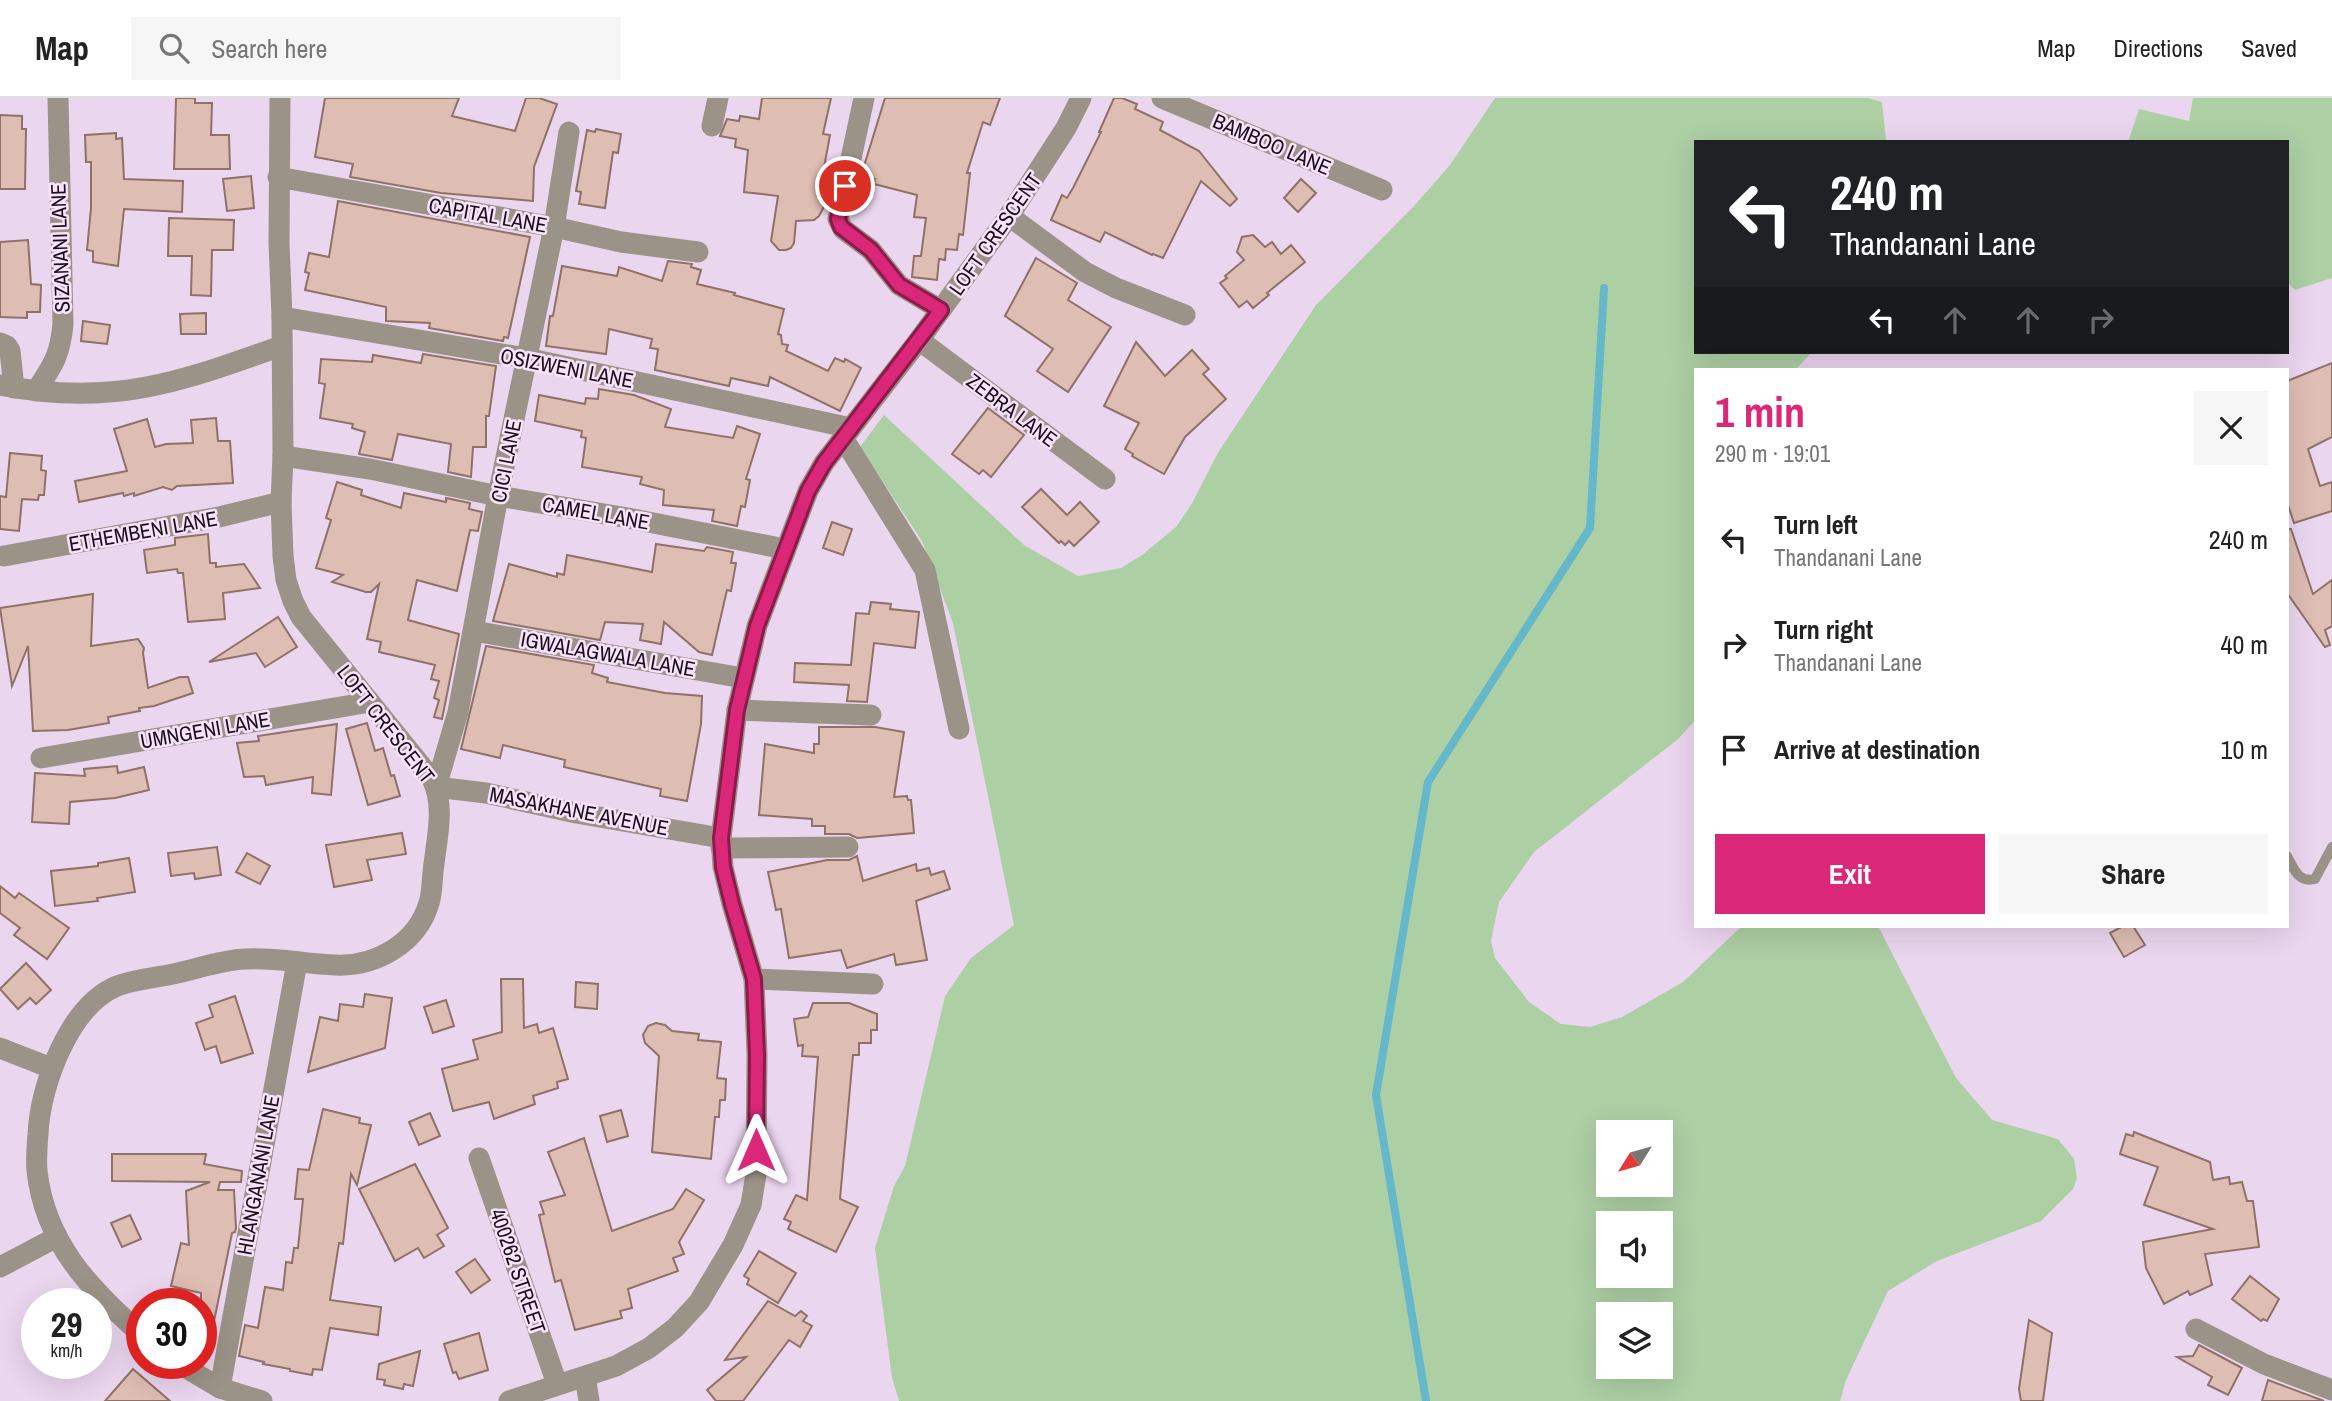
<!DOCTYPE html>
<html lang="en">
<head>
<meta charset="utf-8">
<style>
	:root { --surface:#fff; --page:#f6f6f6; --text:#222; --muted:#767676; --line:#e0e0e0; --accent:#db2777 }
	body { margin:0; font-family:"Archivo Narrow",sans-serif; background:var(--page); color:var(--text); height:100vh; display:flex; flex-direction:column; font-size:26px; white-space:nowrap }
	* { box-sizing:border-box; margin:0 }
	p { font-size:23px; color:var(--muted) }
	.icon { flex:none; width:38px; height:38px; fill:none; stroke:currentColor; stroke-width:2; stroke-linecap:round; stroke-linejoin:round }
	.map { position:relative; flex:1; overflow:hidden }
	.details { position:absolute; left:1694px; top:270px; width:595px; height:560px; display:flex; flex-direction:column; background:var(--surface); border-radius:0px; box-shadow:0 7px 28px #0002 }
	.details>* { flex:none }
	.guide { position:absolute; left:1694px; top:42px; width:595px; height:214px; border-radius:0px; box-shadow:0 7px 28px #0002; background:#202124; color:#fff; overflow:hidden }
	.needle { width:46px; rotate:233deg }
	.tools { position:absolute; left:1596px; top:1022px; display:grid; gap:14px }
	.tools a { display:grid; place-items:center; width:77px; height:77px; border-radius:0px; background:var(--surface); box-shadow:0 7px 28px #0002; font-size:35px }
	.speed { position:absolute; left:21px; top:1190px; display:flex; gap:14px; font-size:35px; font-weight:700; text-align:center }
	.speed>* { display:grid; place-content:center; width:91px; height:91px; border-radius:50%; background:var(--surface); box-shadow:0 7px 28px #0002; line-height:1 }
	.speed small { font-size:18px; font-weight:400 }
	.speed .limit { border:10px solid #d22; background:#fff; color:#111 }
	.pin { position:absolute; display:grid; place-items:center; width:60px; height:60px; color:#fff; margin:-30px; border:4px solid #fff; border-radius:50%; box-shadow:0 2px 7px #0007 }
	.me { position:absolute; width:77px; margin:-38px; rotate:0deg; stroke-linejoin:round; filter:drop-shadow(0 0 5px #0008) }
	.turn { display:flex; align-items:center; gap:24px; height:147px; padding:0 21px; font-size:32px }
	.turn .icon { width:91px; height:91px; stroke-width:2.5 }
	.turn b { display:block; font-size:49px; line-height:60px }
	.lanes { display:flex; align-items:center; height:66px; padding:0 21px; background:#0003; justify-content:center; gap:35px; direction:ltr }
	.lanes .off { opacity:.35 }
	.round { display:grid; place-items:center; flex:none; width:74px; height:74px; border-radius:0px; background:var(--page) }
	.overview { display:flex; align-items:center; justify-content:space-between; height:119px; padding:0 21px }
	h1 { font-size:42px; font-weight:800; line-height:52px; color:var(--accent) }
	.button { display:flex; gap:14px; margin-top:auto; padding:14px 21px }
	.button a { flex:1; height:80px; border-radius:0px; background:var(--accent); color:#fff; font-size:28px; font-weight:800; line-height:80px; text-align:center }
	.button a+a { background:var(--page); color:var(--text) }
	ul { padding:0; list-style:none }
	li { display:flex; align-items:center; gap:21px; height:105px; padding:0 21px }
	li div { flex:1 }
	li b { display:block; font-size:26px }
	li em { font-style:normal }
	header { display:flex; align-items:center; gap:42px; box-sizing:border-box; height:98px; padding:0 35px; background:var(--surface); border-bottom:2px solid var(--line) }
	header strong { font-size:33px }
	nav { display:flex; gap:38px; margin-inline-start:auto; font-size:24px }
	.search { width:490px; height:63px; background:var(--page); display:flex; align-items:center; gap:18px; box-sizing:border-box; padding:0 24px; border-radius:0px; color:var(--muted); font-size:26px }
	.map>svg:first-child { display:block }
</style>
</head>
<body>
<header>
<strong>Map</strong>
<div class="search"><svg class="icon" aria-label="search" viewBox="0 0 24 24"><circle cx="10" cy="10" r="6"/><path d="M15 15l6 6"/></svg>Search here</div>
<nav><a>Map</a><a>Directions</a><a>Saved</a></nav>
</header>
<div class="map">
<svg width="2332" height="1303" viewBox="0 0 2332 1303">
	<rect width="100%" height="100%" fill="#ebd6ef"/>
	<!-- green -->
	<g fill="#adcfa4" fill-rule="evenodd">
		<path d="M 1495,0 L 1868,0 L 1882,4 L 1886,42 L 1890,44 L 1696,44 L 1696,254 L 1811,255 L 1796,271 L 1696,271 L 1696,621 L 1678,641 L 1534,754 L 1499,804 L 1491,843 L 1495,860 L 1529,904 L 1561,926 L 1590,929 L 1622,919 L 1683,884 L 1742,828 L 1878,828 L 1956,980 L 1992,1022 L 2058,1041 L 2074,1061 L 2077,1080 L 2073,1091 L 2041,1123 L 1937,1163 L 1888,1193 L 1846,1282 L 1840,1303 L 899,1303 L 892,1280 L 875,1150 L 894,1088 L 905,1068 L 945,898 L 971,860 L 1014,827 L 953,525 L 922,443 L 860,349 L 884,317 L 1024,447 L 1078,478 L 1121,470 L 1142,457 L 1176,429 L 1191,407 L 1219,353 L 1316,207 L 1414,108 L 1450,67 ZM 1608,1034 L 1661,1034 L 1661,1087 L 1608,1087 ZM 1608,1125 L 1661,1125 L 1661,1178 L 1608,1178 ZM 1608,1216 L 1661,1216 L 1661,1269 L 1608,1269 Z"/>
		<polygon points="2193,0 2332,0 2332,180 2295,192 2287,184 2287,44 2128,44 2139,11 2189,23"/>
	</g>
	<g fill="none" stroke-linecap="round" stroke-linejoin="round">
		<!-- stream -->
		<polyline stroke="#64b8ca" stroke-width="8" points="1426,1303 1376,997 1428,684 1590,430 1604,190"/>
	</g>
	<!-- building -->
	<g fill="#debdb3" stroke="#8f7168" stroke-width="2">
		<polygon points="176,0 195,0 195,5 212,5 211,37 229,37 230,71 174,71"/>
		<polygon points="325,0 459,0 452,18 515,33 526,0 539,0 557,6 534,69 533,103 441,95 350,79 353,66 315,59"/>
		<polygon points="762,0 831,0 823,36 830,37 823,75 834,77 829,99 819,118 814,122 796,123 794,145 791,150 786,152 779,152 771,143 778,98 744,94 748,52 735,49 736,41 720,38 727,21 739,23 740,18 759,21"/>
		<polygon points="885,0 1000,0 990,27 983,24 967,75 970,75 963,137 959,136 957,152 946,151 945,162 939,161 937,182 912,179 914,158 921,158 926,120 914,119 917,97 874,86 875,81 861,78"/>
		<polygon points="1114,0 1122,0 1137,6 1135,11 1163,24 1160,32 1199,53 1237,101 1230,108 1201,83 1163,160 1153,156 1152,157 1105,134 1100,144 1051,122 1062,97 1067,100 1073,90 1101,34 1099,34"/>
		<polygon points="0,17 22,18 22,31 26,31 25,91 0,91"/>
		<polygon points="596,31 621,36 618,55 613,54 605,110 579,106 581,94 576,93 587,32 595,34"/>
		<polygon points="116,35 116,41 122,40 124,81 183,83 182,114 124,111 118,168 93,164 93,153 87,152 91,110 91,64 86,64 85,37"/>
		<polygon points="251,78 254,110 227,113 223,81"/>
		<polygon points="1301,81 1316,95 1298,114 1284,100"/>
		<polygon points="338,103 530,139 508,240 504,239 503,243 429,230 430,225 386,223 386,209 305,192 309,175 305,174 309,155 329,159"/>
		<polygon points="169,120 234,122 233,152 212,152 211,198 191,197 192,158 168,158"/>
		<polygon points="1253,137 1265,149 1272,144 1281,156 1291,147 1305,164 1267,195 1269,197 1253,210 1247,203 1239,209 1220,185 1227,180 1225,178 1244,162 1237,154 1242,139"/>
		<polygon points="28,142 31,186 41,187 40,214 27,214 27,220 0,219 0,144"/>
		<polygon points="1036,160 1077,185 1068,202 1111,229 1068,294 1037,273 1053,251 1005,218"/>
		<polygon points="668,163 692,166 691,169 701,172 697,186 735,195 734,197 784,211 778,236 781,237 782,246 788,247 786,253 828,273 835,260 844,264 845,261 861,270 840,313 770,279 768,288 731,280 729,288 655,272 658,251 650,250 652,241 609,231 606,256 546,248 550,218 553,218 562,168 617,178 619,169 662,183"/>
		<polygon points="206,215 206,236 181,236 180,216"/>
		<polygon points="83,223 110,227 107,246 81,243"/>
		<polygon points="1136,244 1165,278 1192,252 1209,271 1203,276 1226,301 1185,339 1164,376 1132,358 1133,356 1125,351 1139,325 1104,308"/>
		<polygon points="423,256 496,268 489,318 486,318 486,349 473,349 471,379 448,374 451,346 398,336 392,362 359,356 365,334 352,330 353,326 320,320 325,286 319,285 321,261 372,264 373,257 421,265"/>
		<polygon points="2332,265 2332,339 2308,351 2320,388 2332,384 2332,413 2294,425 2287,404 2287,283"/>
		<polygon points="599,291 634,297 671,311 665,329 733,340 737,328 760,336 746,381 750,382 745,409 741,408 737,428 712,423 714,412 663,407 664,392 640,386 642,379 582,369 586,340 581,339 582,333 535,323 539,297 585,306 586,300 598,301"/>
		<polygon points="988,310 1024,337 991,379 983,372 979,376 952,356"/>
		<polygon points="216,320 218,343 230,343 233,385 177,388 172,392 163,389 134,398 134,395 124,398 123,395 79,404 75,383 127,373 114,331 147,321 155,349 166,346 193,345 191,322"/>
		<polygon points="10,355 42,358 41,372 46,373 44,397 39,397 38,402 22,401 19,433 0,431 0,398 6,399"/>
		<polygon points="337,384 362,392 361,397 401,410 404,395 446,404 446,400 470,405 469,411 482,414 478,433 470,432 457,493 417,482 408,522 459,536 442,621 434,619 439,602 434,600 439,583 431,581 435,567 379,554 381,544 367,541 379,486 371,494 366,494 332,484 343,477 316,470 331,422 326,420"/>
		<polygon points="1041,391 1067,417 1080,404 1099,424 1074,448 1069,443 1065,447 1061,443 1059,445 1022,409"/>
		<polygon points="832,424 852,431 843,457 823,450"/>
		<polygon points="2287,431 2291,431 2313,496 2332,482 2332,528 2325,532 2330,547 2325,549 2287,495"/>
		<polygon points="208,436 210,465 216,465 216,469 244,466 260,490 223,495 225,521 188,524 183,475 178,475 177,471 147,475 144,452 175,447 175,440"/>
		<polygon points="656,446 704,453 707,449 733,454 731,465 736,465 731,493 727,492 712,557 699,554 664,524 661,546 640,542 643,526 605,524 600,542 493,523 509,466 557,479 557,475 564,477 567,457 652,474"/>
		<polygon points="93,496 91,548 138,541 144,550 143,555 148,590 180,579 188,579 193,595 154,608 139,610 140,613 108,619 109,625 68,632 33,633 28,548 12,588 0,510"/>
		<polygon points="871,504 891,506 890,511 919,514 915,550 874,545 867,604 847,603 849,587 794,584 795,565 851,567 856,515 869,516"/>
		<polygon points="278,519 297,549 265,569 256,555 209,564"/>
		<polygon points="486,548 594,567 592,575 608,580 607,584 665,595 702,598 701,626 687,703 660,698 661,691 564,669 565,662 503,647 500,660 461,651"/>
		<polygon points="367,625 375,653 383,650 391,678 394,677 400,698 368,707 346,631"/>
		<polygon points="337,626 331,697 312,695 313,679 266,687 264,678 244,679 237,645 259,643 258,638"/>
		<polygon points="819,629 875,629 904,634 894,699 907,698 908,702 911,702 914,735 857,740 849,736 825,736 825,728 812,728 812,721 759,717 765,646 814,655 814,646 819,646"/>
		<polygon points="117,668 118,675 144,669 149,692 115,700 70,704 69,726 32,724 35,675 85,678 84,671"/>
		<polygon points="402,735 406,756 367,762 372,782 334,789 326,747"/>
		<polygon points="217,749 221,777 195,781 194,775 171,778 168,755"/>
		<polygon points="247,755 270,768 260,786 236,774"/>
		<polygon points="857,758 863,783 916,766 917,773 929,770 931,777 944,773 950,791 916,803 927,862 896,867 894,856 847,870 841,852 789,860 781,811 776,812 768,774 827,762 849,762"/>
		<polygon points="129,760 135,794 97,800 98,803 55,808 51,773 98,768 98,765"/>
		<polygon points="0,788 15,800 19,795 69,830 47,861 14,837 20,830 0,815"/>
		<polygon points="2123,828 2133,828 2145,847 2124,859 2110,835"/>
		<polygon points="26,865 51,892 36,906 30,900 18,911 0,891"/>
		<polygon points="501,881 523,881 524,930 537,926 539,935 553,930 568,981 557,984 558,990 533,998 535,1006 494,1021 489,1004 453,1013 442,971 478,961 473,942 502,934"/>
		<polygon points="576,884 598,886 597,911 575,909"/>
		<polygon points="365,896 392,900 385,950 308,974 320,919 338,923 340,906 363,909"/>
		<polygon points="235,898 253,955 221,965 216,948 205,952 196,925 213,919 209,907"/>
		<polygon points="446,902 454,928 433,935 424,909"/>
		<polygon points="813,905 849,905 877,916 877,932 871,932 871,945 859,945 859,957 853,957 840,1101 858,1109 836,1154 788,1131 791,1124 784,1121 796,1097 807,1102 818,959 802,958 803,947 798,948 794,921 808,919"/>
		<polygon points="656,925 665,927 672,933 699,936 698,942 721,944 717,980 726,981 725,1002 720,1002 719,1019 715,1019 711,1061 652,1054 659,958 645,945 643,937 648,928"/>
		<polygon points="323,1011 360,1020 359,1025 371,1027 357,1087 351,1076 343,1146 339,1145 330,1202 381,1209 378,1237 330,1230 322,1272 313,1271 312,1277 290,1273 290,1271 263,1266 264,1264 239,1258 245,1227 258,1230 265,1189 283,1192 286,1164 292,1165 294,1150 298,1150 303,1101 295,1101 298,1071 309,1072"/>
		<polygon points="621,1012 628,1038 607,1044 600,1018"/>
		<polygon points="430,1015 440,1038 419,1047 409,1024"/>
		<polygon points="2134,1034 2210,1064 2213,1082 2229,1079 2230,1086 2242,1084 2247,1103 2253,1103 2259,1149 2205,1156 2212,1187 2190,1197 2188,1193 2164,1206 2146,1170 2143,1144 2213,1131 2144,1107 2158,1069 2120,1056 2126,1036 2133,1038"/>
		<polygon points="584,1040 612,1133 673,1111 686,1091 704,1102 679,1144 684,1156 673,1160 678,1173 628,1191 632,1210 620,1213 622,1220 575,1232 561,1182 555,1184 539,1117 544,1116 540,1104 565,1097 548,1054"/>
		<polygon points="112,1056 206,1056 204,1066 242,1073 241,1084 220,1084 218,1092 234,1092 236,1130 235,1134 232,1135 210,1243 201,1242 201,1195 171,1188 181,1145 189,1147 186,1093 210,1084 112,1083"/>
		<polygon points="415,1066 448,1130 437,1137 444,1148 424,1160 418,1150 395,1163 359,1091"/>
		<polygon points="130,1117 141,1141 122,1149 111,1125"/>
		<polygon points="759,1153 796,1175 778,1205 747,1186 749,1181 744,1178"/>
		<polygon points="475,1161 490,1182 471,1195 456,1174"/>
		<polygon points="2250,1178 2279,1201 2267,1223 2263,1221 2261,1223 2232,1201"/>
		<polygon points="768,1203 795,1218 801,1213 807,1218 803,1223 812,1228 800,1249 789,1242 743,1303 716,1303 707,1292 746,1259 725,1262"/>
		<polygon points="2029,1222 2052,1235 2043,1303 2021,1303 2019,1291"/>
		<polygon points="479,1235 488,1272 459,1281 456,1274 453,1275 444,1246"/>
		<polygon points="2199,1247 2242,1270 2228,1297 2208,1287 2212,1279 2177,1259 2193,1258"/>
		<polygon points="420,1253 413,1288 404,1286 403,1291 384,1287 385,1282 377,1281 379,1266"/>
		<polygon points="133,1271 170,1303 105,1303"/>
		<polygon points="2268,1282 2324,1303 2262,1303"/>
	</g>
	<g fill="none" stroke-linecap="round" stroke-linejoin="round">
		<!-- lane -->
		<path stroke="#9c9388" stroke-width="10" d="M 2287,758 C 2294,771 2298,785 2315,781 L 2332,749"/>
		<!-- street -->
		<g stroke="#9c9388" stroke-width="21">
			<polyline points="864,0 838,121 843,131 871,152 899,187 941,212"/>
			<polyline points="1162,0 1382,92"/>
			<polyline points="712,28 718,0"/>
			<polyline points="569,34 554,129 498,398 458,614 436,689 486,695 576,715 721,740"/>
			<polyline points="278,79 554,129 621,144 698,154"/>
			<polyline points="1009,118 1085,174 1116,190 1185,217"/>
			<polyline points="282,219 526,260 851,330"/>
			<polyline points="919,242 1105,381"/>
			<polyline points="0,245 7,248 10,253 14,290"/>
			<path d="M 0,287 C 110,309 179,285 281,248"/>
			<path d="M 36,293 C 53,267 60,258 63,226 L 58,0"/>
			<polyline points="843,340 925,472 959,631"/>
			<polyline points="283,358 370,371 498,398 628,420 785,451"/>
			<polyline points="4,458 219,419 281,404"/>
			<polyline points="474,533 743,580"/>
			<polyline points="737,612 871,617"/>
			<polyline points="41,660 370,604"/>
			<polyline points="721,750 848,749"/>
			<polyline points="754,881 873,886"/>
			<polyline points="0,950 51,970"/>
			<polyline points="479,1060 557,1286"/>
			<polyline points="0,1169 55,1140"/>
			<polyline points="2196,1231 2264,1266 2332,1292"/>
			<path d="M 142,1237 C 90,1191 45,1145 37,1073 C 36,1061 37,1048 38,1036 C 40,988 69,908 117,888 C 135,881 154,880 173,876 C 197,871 221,862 245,861 C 275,859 305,866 335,867 C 375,869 417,846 429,805 C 432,796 432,784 433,774 C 436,744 446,708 432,681 L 301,519 L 293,503 L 286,482 L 283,458 L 281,404 L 283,358 L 282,219 L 279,145 L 280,0"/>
			<polyline points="178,1265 220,1290 262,1303"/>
			<polyline points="585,1278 589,1303"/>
			<polyline points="220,1290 297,864"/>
			<polyline points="509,1303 616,1268 649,1250 675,1230 699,1204 733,1147 751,1107 756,1076 757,957 754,881 732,806 723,769 721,740 737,612 757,528 808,393 824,365 919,242 1009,118 1066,30 1081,0"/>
		</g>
	</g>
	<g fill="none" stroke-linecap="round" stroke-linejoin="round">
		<defs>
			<polyline id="route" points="756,1052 757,957 754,881 732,806 723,769 721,740 737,612 757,528 808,393 824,365 941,212 899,187 871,152 841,129 838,121 845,88"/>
		</defs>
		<!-- route casing -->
		<use href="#route" stroke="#8e194d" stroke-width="18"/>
		<!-- route -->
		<use href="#route" stroke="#db2777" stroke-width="12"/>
	</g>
	<g text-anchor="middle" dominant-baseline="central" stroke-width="5" stroke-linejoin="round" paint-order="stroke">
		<!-- street labels -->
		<g font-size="21" fill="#19121b" stroke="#f9e3fc">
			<text transform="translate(1272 46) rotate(23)">BAMBOO LANE</text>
			<text transform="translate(488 117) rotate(10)">CAPITAL LANE</text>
			<text transform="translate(995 136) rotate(-55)">LOFT CRESCENT</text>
			<text transform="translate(60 150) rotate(-92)">SIZANANI LANE</text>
			<text transform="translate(567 270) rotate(11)">OSIZWENI LANE</text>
			<text transform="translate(1012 312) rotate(37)">ZEBRA LANE</text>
			<text transform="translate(506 363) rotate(-79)">CICI LANE</text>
			<text transform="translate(596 415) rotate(10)">CAMEL LANE</text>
			<text transform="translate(143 433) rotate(-10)">ETHEMBENI LANE</text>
			<text transform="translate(608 556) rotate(10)">IGWALAGWALA LANE</text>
			<text transform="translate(386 626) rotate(52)">LOFT CRESCENT</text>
			<text transform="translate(205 632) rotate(-10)">UMNGENI LANE</text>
			<text transform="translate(579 713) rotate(11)">MASAKHANE AVENUE</text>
			<text transform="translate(258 1077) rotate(-80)">HLANGANANI LANE</text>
			<text transform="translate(518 1173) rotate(71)">400262 STREET</text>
		</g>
	</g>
</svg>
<div class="tools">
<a><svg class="needle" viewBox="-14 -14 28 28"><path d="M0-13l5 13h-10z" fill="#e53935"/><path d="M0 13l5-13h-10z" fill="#767676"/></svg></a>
<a><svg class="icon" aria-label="sound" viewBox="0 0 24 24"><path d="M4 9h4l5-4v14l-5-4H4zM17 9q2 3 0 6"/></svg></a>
<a><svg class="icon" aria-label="layers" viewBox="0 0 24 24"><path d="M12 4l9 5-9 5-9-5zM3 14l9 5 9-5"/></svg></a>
</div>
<div class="speed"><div>29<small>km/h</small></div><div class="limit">30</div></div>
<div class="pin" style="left:845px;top:88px;background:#d93025"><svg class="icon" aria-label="arrive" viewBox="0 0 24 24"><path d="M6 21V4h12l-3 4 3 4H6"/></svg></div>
<svg class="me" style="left:756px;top:1052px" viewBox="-20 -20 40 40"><path d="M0-17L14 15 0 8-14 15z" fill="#db2777" stroke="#fff" stroke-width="4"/></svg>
<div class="guide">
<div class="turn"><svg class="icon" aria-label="left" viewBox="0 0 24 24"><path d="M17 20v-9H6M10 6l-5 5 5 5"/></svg><div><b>240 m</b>Thandanani Lane</div></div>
<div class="lanes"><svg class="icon" aria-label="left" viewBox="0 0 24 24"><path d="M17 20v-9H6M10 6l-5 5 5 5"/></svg><svg class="icon off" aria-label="ahead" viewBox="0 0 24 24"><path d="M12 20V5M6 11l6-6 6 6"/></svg><svg class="icon off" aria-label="ahead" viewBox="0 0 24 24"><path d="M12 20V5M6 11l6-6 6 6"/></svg><svg class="icon off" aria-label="right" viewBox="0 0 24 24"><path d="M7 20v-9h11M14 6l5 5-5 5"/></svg></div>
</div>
<section class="details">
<div class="overview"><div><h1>1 min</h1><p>290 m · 19:01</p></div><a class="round"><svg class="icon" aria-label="close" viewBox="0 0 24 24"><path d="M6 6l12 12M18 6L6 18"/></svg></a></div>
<ul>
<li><svg class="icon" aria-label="left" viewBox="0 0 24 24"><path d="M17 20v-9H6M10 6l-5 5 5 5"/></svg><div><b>Turn left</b><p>Thandanani Lane</p></div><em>240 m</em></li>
<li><svg class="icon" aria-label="right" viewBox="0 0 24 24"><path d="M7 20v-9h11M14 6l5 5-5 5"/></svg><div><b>Turn right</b><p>Thandanani Lane</p></div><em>40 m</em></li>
<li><svg class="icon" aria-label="arrive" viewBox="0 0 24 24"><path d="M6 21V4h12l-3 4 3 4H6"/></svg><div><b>Arrive at destination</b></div><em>10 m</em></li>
</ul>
<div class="button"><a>Exit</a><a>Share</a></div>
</section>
</div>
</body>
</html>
